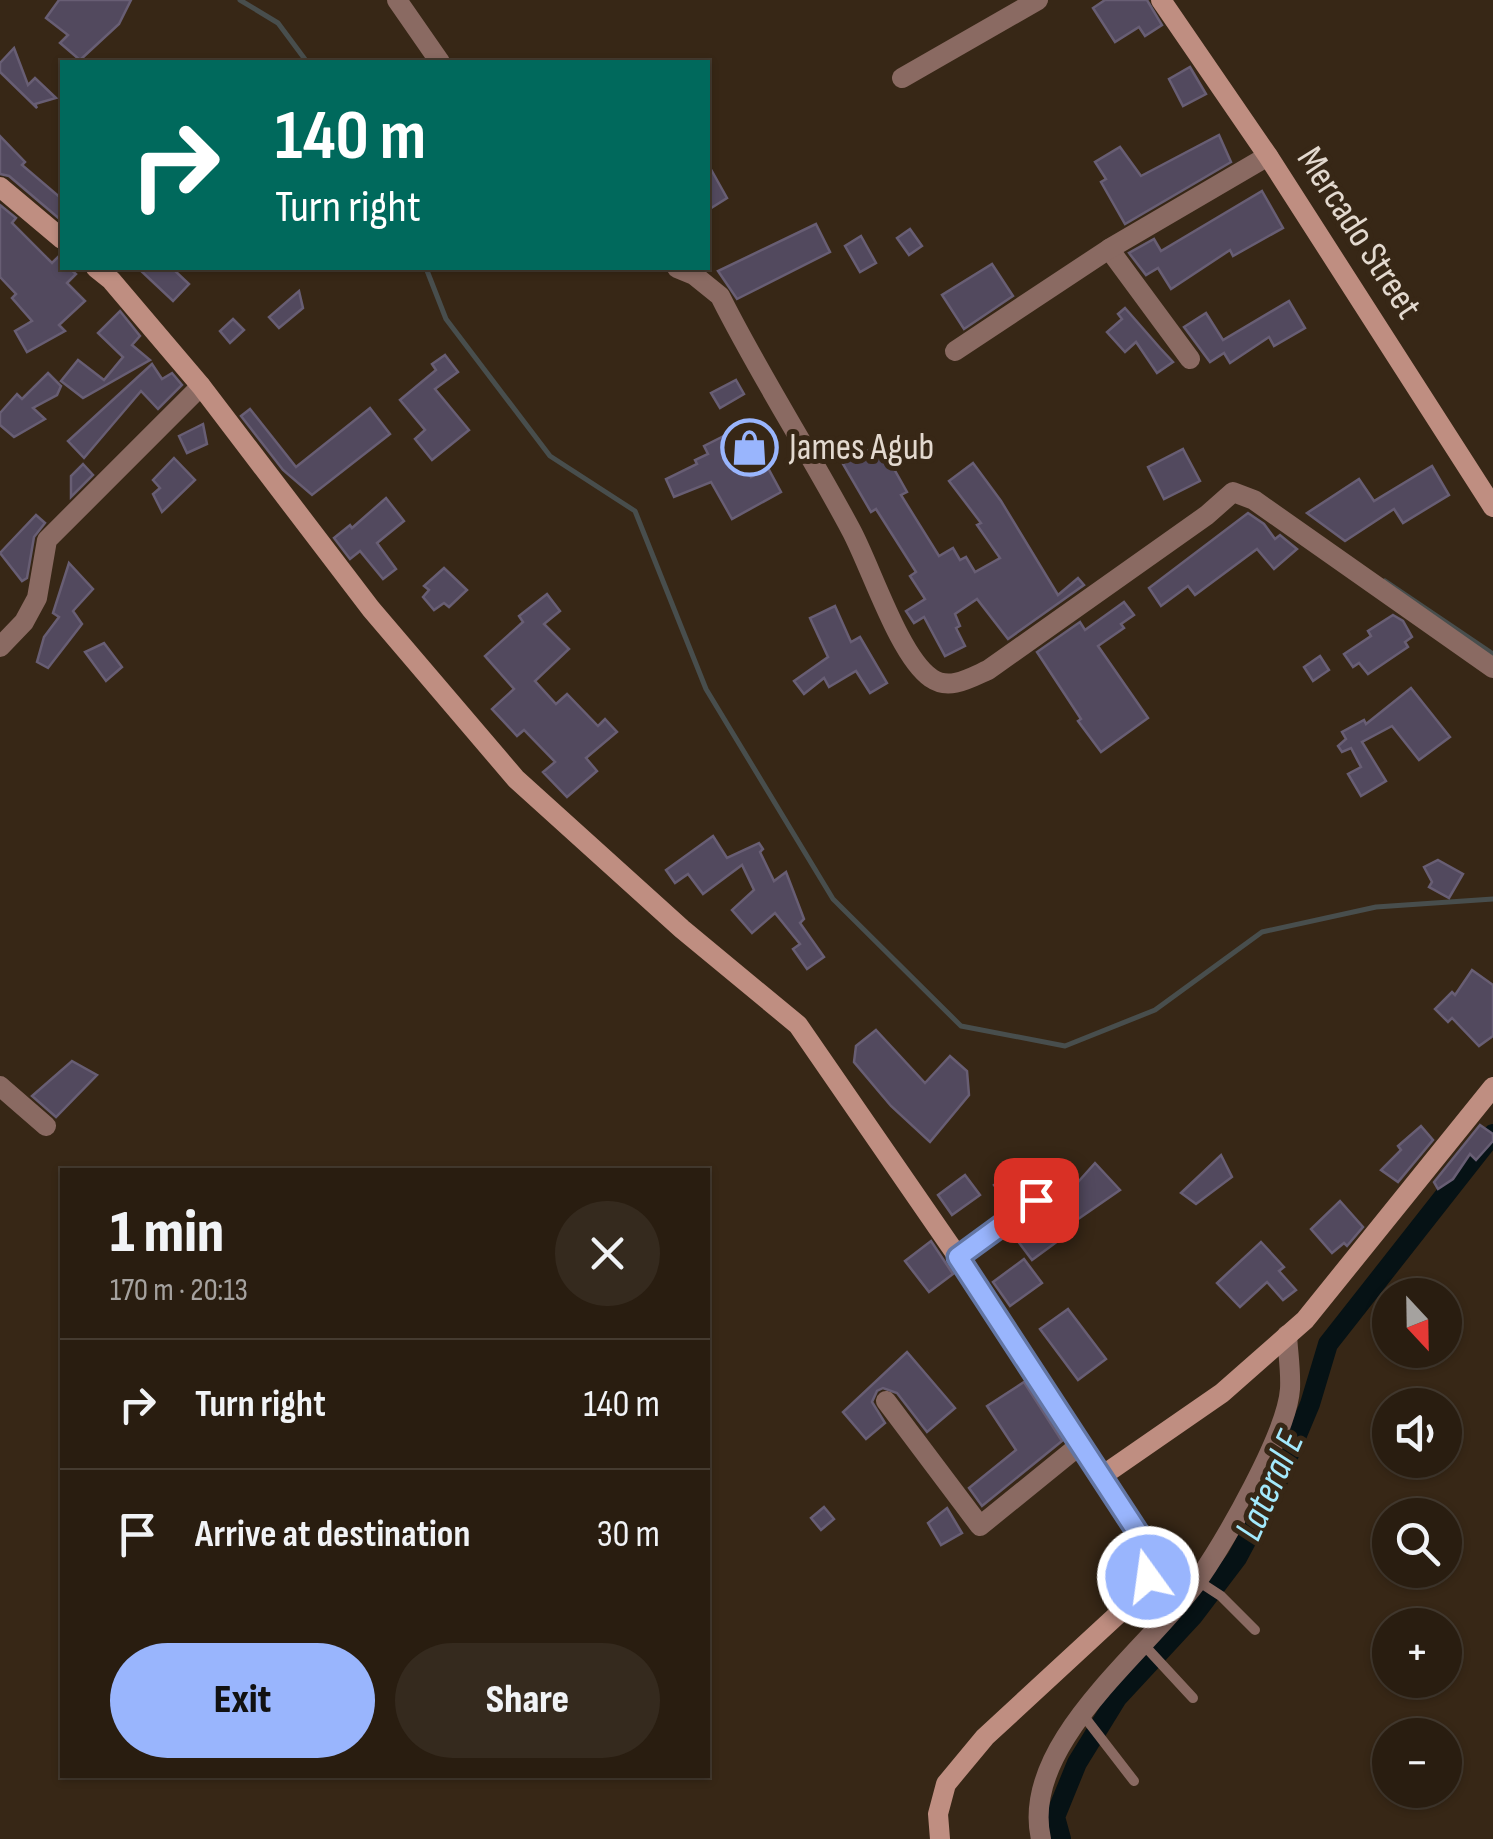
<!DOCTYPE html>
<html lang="en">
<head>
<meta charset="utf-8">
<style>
	:root { --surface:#291d10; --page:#352a1e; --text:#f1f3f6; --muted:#a5a29f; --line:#453b30; --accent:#99b5fd }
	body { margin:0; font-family:"Sofia Sans Condensed",sans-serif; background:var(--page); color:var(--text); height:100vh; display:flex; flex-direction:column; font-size:38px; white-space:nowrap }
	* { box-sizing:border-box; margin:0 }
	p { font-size:32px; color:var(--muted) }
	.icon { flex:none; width:55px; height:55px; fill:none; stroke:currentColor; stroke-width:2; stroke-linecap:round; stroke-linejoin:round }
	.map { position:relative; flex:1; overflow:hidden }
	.drawer { position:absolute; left:60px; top:1168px; width:650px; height:610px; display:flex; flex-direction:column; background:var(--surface); border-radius:0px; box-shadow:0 2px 8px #0004,0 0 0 2px var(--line) }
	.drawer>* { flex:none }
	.hud { position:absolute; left:60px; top:60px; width:650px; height:210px; border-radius:0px; box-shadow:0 2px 8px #0004,0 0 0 2px var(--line); background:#00695c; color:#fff; overflow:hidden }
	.needle { width:65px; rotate:158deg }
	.buttons { position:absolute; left:1372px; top:1278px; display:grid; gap:20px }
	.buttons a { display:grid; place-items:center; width:90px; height:90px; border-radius:50%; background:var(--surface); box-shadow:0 2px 8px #0004,0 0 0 2px var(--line); font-size:50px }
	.pin { position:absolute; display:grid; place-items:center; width:85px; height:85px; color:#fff; margin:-42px; border-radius:20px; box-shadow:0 5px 15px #0006 }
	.me { position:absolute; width:110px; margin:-55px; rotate:346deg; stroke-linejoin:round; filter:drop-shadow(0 0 8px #0008) }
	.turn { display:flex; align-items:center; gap:35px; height:210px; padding:0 50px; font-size:45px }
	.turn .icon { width:130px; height:130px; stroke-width:2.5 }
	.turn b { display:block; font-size:70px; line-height:85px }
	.round { display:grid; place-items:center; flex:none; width:105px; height:105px; border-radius:52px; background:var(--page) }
	.overview { display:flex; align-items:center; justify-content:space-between; height:170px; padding:0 50px }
	h1 { font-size:60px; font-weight:800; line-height:75px }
	.action { display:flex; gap:20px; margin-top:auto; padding:20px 50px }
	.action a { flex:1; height:115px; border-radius:60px; background:var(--accent); color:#111; font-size:40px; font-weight:800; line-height:115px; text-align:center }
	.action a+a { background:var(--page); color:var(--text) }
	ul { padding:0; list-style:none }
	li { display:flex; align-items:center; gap:30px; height:130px; padding:0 50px; border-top:2px solid var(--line) }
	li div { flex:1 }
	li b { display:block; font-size:38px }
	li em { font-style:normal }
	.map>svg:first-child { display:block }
</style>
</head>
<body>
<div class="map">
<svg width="1493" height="1839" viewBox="0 0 1493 1839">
	<rect width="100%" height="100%" fill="#372716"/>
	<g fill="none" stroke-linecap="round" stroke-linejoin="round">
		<!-- stream -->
		<g stroke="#484e4d" stroke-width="5">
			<polyline points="240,0 278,23 307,62"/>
			<polyline points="426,268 446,319 550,456 635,511 706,689 833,899 961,1026 1065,1046 1155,1010 1262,932 1376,907 1493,899"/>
			<polyline points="1385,581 1493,654"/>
		</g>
		<!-- canal -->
		<polyline stroke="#061215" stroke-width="20" points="1061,1839 1055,1817 1077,1763 1117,1698 1193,1616 1237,1558 1277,1483 1310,1404 1328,1344 1493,1134"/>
	</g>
	<!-- building -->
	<g fill="#52495e" stroke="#685e74" stroke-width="2.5">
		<polygon points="59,0 131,0 119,24 80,60 60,43 68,35 46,18"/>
		<polygon points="1105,0 1147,0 1162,25 1145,36 1139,27 1115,42 1093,8"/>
		<polygon points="14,48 28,85 35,78 56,98 35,104 37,108 0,72 0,63"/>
		<polygon points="1190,67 1206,94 1183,106 1169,79"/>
		<polygon points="1219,135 1231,162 1125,224 1101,182 1106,179 1095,162 1120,147 1141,176"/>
		<polygon points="0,136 25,162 22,165 62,199 62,221 9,176 0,174"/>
		<polygon points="708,164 727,198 708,210"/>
		<polygon points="1262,191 1283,228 1233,256 1230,250 1171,289 1158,268 1146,275 1129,253 1154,239 1161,251"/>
		<polygon points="0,205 16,218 12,223 52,263 58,257 62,261 62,268 69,268 76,274 67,283 85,301 59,325 65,331 27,352 15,331 32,321 12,298 16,294 0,277"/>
		<polygon points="816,224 830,252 737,299 718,271"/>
		<polygon points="910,229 922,246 909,255 897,238"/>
		<polygon points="861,236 876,263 860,272 845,246"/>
		<polygon points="992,264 1013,296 964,329 942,295"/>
		<polygon points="138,268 172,268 189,284 173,301"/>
		<polygon points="299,291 303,308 279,328 269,317"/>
		<polygon points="1289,301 1305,328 1274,346 1269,337 1230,363 1224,353 1210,362 1184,327 1206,313 1223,340"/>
		<polygon points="1125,308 1160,348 1173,362 1157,373 1136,342 1125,352 1107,332 1122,319 1118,314"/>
		<polygon points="120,311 140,336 132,345 150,360 83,398 61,381 78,360 104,380 123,357 98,333"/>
		<polygon points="233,319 244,330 230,343 220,331"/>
		<polygon points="445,355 458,372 435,389 469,430 432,460 415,439 425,430 400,400 436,370 432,364"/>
		<polygon points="152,364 162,379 172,373 182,385 158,409 141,391 84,458 68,441"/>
		<polygon points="48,373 61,386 57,395 33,408 45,419 14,437 0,425 0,413 17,394 22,399"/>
		<polygon points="736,380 744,394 720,408 711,393"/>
		<polygon points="370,408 390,434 312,495 283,470 241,416 250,409 296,467"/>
		<polygon points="203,424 207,444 187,453 179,436"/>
		<polygon points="728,434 751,477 768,468 781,492 732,519 711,482 674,497 666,479 697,464 695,460 708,454 704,446"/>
		<polygon points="880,444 907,492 901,495 939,556 953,548 960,560 966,557 975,572 1000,558 977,525 981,523 949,481 973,463 1001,501 1058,595 1078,578 1084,585 1008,639 977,599 955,614 960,626 956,628 965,646 945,656 924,617 914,623 906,611 925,599 910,576 916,572 876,509 871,512 843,464"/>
		<polygon points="1183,449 1200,481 1164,499 1148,467"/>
		<polygon points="174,458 195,480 162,512 153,494 160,488 153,480"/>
		<polygon points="83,464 93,475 71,497 71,476"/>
		<polygon points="1432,466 1449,495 1403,523 1394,509 1345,541 1307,513 1359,479 1374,501"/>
		<polygon points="386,498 404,521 377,543 396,569 383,579 360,551 350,559 334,538 350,525 352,528"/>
		<polygon points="1248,513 1264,524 1275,539 1280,535 1297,549 1274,569 1257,549 1195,595 1188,586 1161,606 1149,588"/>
		<polygon points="36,515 45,523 34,537 27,578 22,581 0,553"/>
		<polygon points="69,563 93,589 73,611 82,624 48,668 37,662 44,637 59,617 53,613"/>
		<polygon points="444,568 467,590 449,607 444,603 434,610 423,597 429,590 424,586"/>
		<polygon points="547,594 560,611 544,624 569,649 535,681 556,704 567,694 598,726 605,719 617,732 586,758 597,771 567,797 543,772 555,762 524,730 517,736 492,709 514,689 485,656 523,622 519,616"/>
		<polygon points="1124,602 1134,615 1121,624 1124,628 1098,646 1148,718 1101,752 1078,721 1081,719 1037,652 1080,622 1085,630"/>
		<polygon points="835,606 851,642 860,637 887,683 870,693 856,671 829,687 824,678 804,694 794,681 828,657 810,618"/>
		<polygon points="1393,615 1403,621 1412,637 1405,642 1408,647 1368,674 1359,663 1353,667 1344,654 1371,636 1368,631"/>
		<polygon points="104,643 122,667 106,681 85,652"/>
		<polygon points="1320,656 1329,670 1313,681 1304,667"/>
		<polygon points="1411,688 1450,737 1419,760 1392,726 1362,742 1386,781 1361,796 1348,774 1361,767 1351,748 1342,752 1338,746 1346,739 1342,732 1364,720 1366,724"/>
		<polygon points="713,836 727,858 759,843 763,849 760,852 774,881 786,872 804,919 800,923 824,957 807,969 793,949 800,944 775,913 752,933 732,910 754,890 742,865 703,894 688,874 675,883 666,870"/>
		<polygon points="1438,860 1463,874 1449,898 1429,887 1432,882 1424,867"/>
		<polygon points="1472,970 1493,985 1493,1036 1479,1046 1452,1018 1448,1022 1435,1009 1452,992 1455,995"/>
		<polygon points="876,1030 925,1083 950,1056 967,1071 969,1095 930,1142 891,1106 854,1062 856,1046"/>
		<polygon points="72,1061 97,1075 56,1117 32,1096"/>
		<polygon points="1480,1125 1493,1134 1493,1141 1476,1160 1470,1154 1453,1179 1438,1189 1434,1182"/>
		<polygon points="1421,1126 1433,1140 1398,1182 1381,1170 1401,1150 1398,1146"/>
		<polygon points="1221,1155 1232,1177 1196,1204 1181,1193"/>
		<polygon points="1095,1163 1120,1190 1058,1233 1062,1238 1032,1260 1014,1236 1070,1191"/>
		<polygon points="1017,1168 1030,1186 1007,1203 994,1185"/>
		<polygon points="965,1175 980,1195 952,1215 938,1195"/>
		<polygon points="1340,1201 1363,1227 1347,1246 1344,1243 1332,1253 1311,1229"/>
		<polygon points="931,1241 953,1274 929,1292 905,1261"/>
		<polygon points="1261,1242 1284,1267 1279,1271 1296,1290 1283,1300 1267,1282 1240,1307 1217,1283"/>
		<polygon points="1024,1259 1042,1283 1010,1306 993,1282"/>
		<polygon points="1068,1309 1106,1359 1078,1380 1040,1329"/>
		<polygon points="907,1352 955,1408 927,1432 897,1393 883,1388 877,1391 872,1402 885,1423 866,1439 843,1412"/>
		<polygon points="1024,1382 1062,1441 982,1506 969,1488 1016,1450 987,1406"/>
		<polygon points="824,1507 834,1519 821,1530 811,1518"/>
		<polygon points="947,1508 962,1533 941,1545 928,1523"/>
	</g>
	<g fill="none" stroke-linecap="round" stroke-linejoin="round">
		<!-- lane -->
		<g stroke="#8a6a62" stroke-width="10">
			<polyline points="1198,1581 1221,1596 1255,1630"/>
			<polyline points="1143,1644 1193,1698"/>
			<polyline points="1083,1715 1134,1781"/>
		</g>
		<!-- street -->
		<g stroke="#8a6a62" stroke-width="20">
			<polyline points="397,0 440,62"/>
			<polyline points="902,78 1038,0"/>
			<polyline points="1109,249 1190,359"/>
			<path d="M 677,268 L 694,275 L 720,296 C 760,376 809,451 851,530 C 871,567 899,656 931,678 C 949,691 970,678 988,670 L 1207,515 L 1233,492 L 1254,500 L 1493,668"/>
			<polyline points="955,351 1109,249 1268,156"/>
			<polyline points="0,647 24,622 37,598 47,540 201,386"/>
			<polyline points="0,1086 46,1126"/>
			<polyline points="958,1257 1062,1180"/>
			<polyline points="886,1401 980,1526 1081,1444"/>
			<path d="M 1041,1839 C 1019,1743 1149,1650 1198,1580 C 1225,1541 1287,1434 1290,1389 C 1291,1371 1288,1353 1287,1335"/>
		</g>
		<!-- secondary -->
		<g stroke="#bf8e81" stroke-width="20">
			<polyline points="1161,0 1268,156 1493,507"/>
			<polyline points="0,187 62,239"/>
			<polyline points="96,268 111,280 201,386 371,609 516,779 682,929 798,1025 958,1257 1143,1539 1149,1577 1128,1605 985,1737 946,1784 938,1814 940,1839"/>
			<polyline points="1102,1476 1222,1393 1305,1320 1493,1087"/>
		</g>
	</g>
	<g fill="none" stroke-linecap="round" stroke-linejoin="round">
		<defs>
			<polyline id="route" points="1036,1200 958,1257 1142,1539 1148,1577"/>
		</defs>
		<!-- route casing -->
		<use href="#route" stroke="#6376a4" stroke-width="25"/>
		<!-- route -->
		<use href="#route" stroke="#99b5fd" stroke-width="18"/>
	</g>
	<!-- icons -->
	<defs>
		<symbol id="shop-ring" viewBox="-11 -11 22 22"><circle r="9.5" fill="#372716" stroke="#99b5fd" stroke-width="1.5"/><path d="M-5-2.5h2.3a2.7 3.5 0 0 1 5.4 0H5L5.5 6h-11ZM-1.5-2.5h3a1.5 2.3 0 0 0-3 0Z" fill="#99b5fd"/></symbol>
	</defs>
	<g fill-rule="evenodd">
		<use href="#shop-ring" x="718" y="416" width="63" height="63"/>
	</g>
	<g text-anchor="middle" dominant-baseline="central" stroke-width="10" stroke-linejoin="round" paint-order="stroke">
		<!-- street labels -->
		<g font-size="38" fill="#e3d9cf" stroke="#372716">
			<text transform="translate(1359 233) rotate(57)">Mercado Street</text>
		</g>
		<!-- poi labels -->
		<g font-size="38" fill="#e3d9cf" stroke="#372716" text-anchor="start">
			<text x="789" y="447">James Agub</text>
		</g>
		<!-- water labels -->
		<g font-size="40" font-style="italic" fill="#a3e9fc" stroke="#372716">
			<text transform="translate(1270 1486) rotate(-66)">Lateral E</text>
		</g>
	</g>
</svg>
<div class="buttons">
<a><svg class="needle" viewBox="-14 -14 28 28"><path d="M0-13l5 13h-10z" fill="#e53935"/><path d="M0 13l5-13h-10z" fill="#a5a29f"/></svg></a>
<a><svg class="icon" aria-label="sound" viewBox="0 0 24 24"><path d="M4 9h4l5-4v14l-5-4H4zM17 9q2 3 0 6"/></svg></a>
<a><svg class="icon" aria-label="search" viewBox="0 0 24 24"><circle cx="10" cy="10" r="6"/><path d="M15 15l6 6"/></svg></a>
<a>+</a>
<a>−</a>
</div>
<div class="pin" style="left:1036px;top:1200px;background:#d93025"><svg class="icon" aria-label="arrive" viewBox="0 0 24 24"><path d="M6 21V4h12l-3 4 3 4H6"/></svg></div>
<svg class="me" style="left:1148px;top:1577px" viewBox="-20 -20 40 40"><circle r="17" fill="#99b5fd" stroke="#fff" stroke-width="3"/><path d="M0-11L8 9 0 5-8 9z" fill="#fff"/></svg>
<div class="hud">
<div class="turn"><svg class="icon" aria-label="right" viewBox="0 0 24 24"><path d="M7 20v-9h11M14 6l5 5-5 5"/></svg><div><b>140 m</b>Turn right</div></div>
</div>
<section class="drawer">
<div class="overview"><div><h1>1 min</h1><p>170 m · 20:13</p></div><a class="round"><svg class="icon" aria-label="close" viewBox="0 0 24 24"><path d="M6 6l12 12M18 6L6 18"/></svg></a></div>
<ul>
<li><svg class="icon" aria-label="right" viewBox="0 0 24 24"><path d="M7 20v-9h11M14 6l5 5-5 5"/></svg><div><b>Turn right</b></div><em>140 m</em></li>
<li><svg class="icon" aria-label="arrive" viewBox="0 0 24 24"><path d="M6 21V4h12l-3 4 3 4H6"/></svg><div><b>Arrive at destination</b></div><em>30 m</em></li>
</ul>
<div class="action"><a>Exit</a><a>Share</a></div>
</section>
</div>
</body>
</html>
